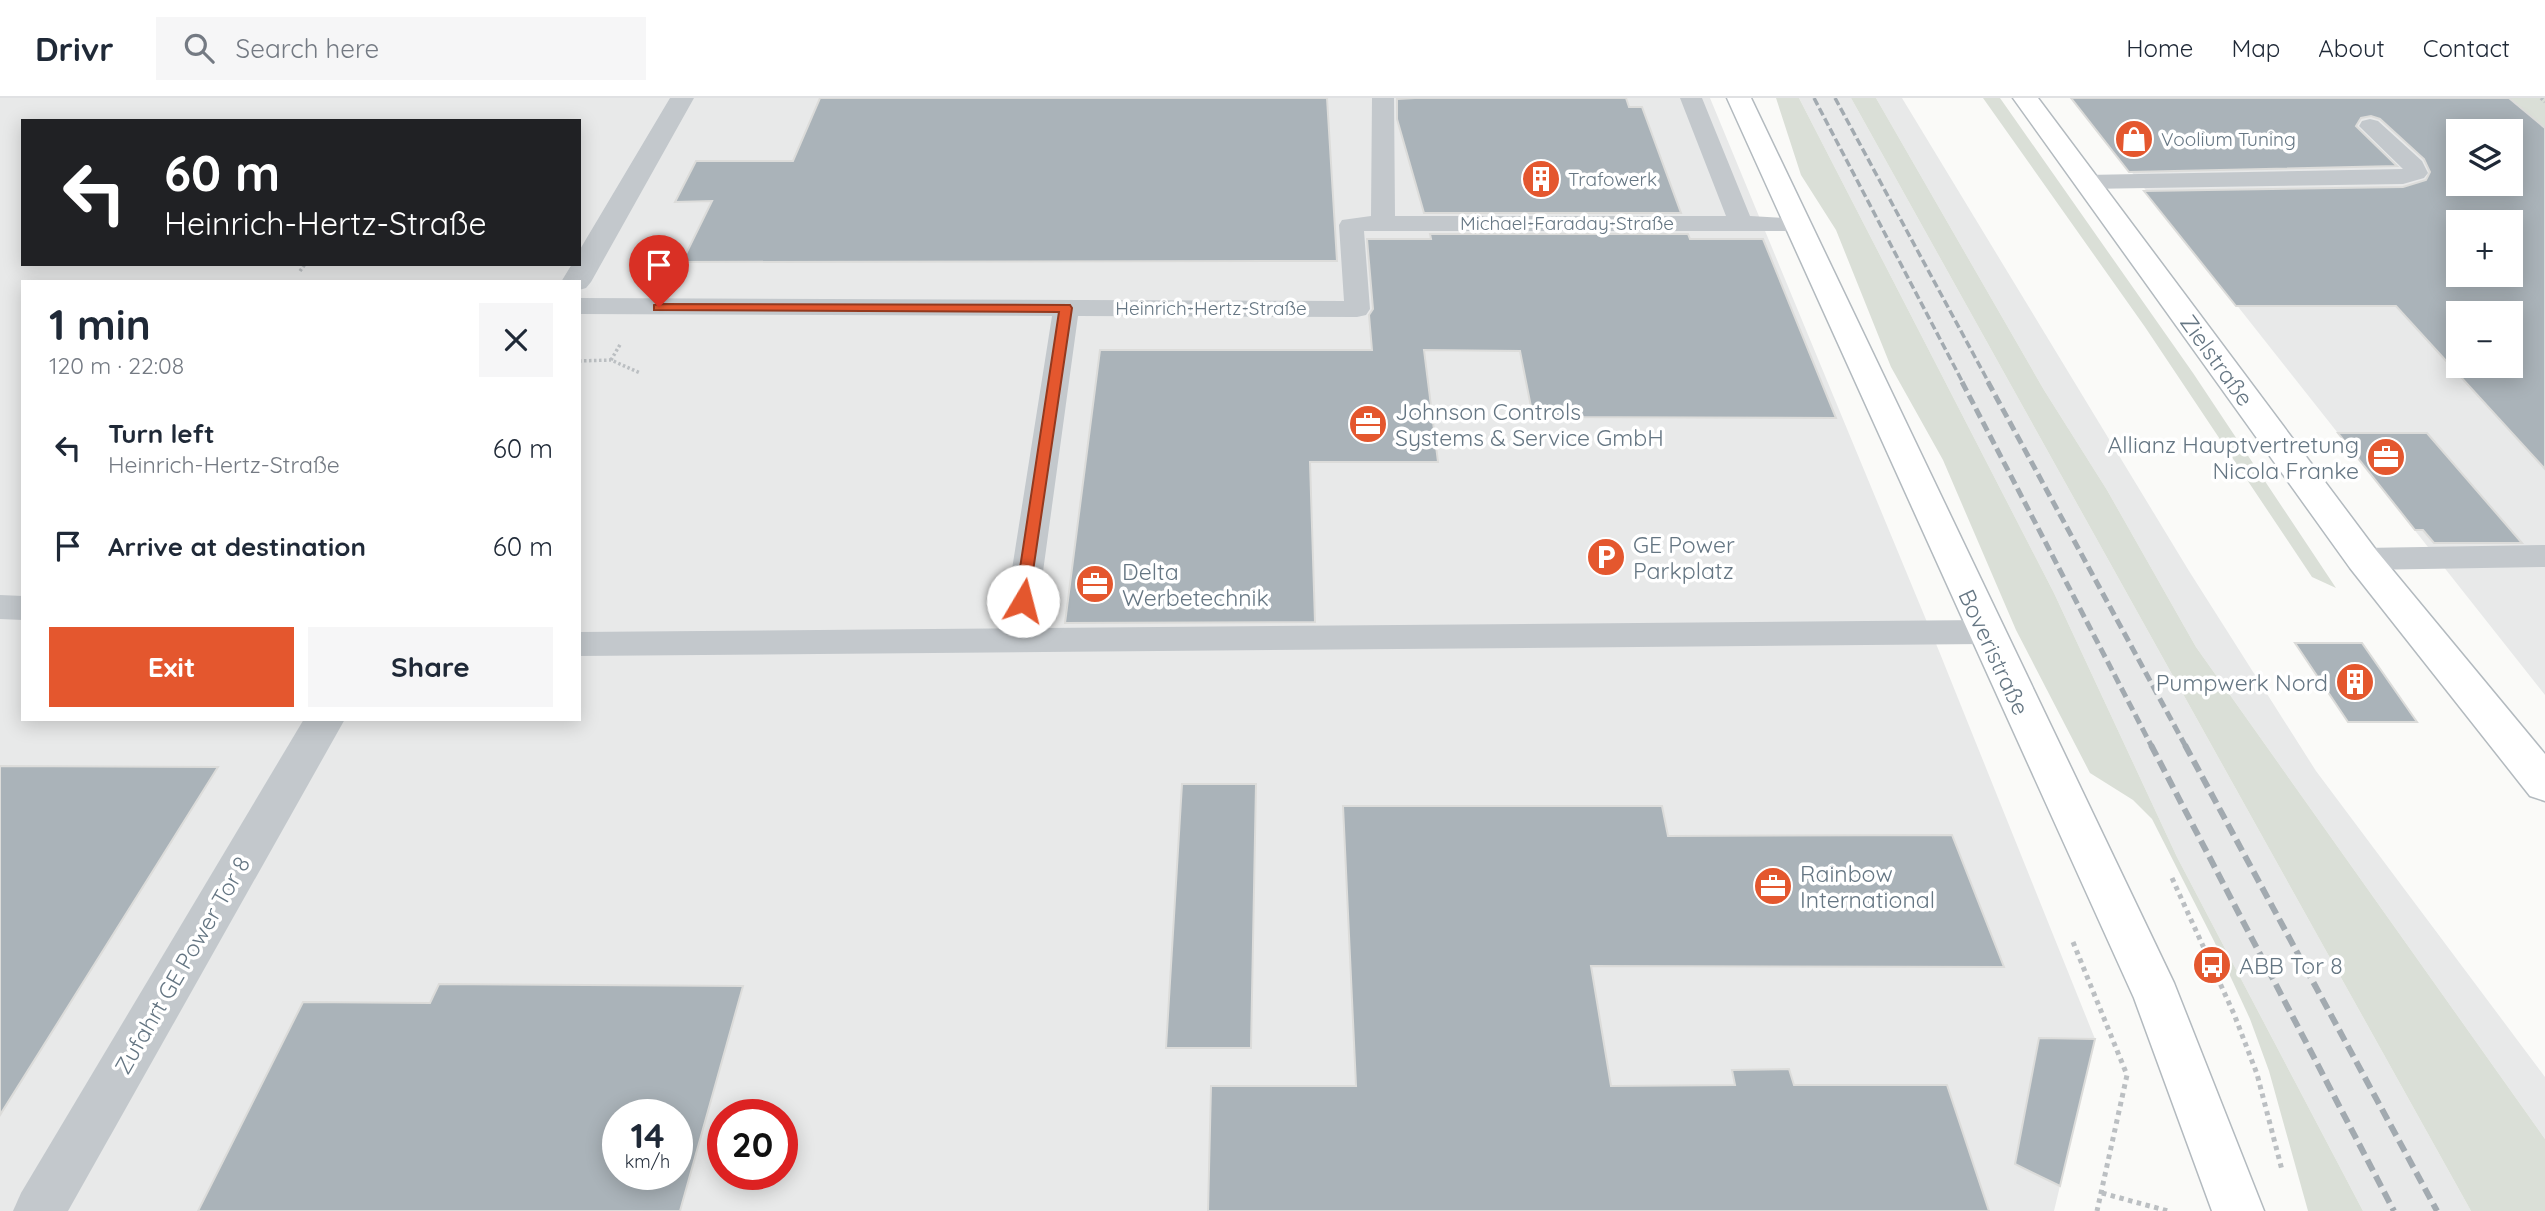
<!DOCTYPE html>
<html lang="en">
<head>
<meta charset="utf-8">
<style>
	:root { --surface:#fff; --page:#f6f6f7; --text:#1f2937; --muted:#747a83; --line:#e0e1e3; --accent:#e4572e }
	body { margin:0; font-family:Quicksand,sans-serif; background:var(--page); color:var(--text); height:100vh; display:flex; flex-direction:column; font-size:26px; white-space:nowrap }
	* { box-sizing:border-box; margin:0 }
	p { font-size:23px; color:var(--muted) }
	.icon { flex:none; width:38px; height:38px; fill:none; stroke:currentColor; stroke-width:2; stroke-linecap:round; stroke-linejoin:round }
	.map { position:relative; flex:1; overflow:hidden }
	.panel { position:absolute; left:21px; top:182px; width:560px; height:441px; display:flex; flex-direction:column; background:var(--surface); border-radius:0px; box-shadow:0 4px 18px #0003 }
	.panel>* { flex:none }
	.guide { position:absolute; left:21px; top:21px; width:560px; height:147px; border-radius:0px; box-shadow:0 4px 18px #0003; background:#202124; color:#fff; overflow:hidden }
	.fabs { position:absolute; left:2446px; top:21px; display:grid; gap:14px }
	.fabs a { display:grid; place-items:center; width:77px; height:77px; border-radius:0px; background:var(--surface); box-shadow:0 4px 18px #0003; font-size:35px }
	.speed { position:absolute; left:602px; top:1001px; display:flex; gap:14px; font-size:35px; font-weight:700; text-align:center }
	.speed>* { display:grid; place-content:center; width:91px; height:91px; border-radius:50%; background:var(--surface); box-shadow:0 4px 18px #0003; line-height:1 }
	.speed small { font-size:18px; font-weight:400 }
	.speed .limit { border:10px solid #d22; background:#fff; color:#111 }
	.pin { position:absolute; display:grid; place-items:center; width:60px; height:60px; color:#fff; margin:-72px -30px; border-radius:50% 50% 50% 0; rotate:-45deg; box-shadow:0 0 7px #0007 }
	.pin .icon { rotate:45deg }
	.me { position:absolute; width:77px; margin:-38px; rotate:8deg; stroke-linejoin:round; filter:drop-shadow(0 0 5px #0008) }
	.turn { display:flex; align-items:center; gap:24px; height:147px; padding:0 28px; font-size:32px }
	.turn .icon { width:91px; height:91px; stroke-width:2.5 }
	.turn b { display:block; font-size:49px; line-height:60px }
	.round { display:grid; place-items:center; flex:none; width:74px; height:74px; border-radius:0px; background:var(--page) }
	.overview { display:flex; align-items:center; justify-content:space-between; height:119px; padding:0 28px }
	h1 { font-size:42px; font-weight:800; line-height:52px }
	.button { display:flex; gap:14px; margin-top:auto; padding:14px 28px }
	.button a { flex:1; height:80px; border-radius:0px; background:var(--accent); color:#fff; font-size:28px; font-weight:800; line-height:80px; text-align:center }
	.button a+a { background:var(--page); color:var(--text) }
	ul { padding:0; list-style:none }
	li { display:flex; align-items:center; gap:21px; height:98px; padding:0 28px }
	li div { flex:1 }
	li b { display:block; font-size:26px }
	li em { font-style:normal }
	header { display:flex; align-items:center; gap:42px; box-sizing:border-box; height:98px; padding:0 35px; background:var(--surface); border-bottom:2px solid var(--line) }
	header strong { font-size:33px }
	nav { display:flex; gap:38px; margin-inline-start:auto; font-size:24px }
	.search { width:490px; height:63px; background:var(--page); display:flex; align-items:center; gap:18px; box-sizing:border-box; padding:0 24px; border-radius:0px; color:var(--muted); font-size:26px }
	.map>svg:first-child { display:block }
</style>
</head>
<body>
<header>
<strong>Drivr</strong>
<div class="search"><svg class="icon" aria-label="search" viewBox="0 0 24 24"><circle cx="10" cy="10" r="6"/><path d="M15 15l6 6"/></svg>Search here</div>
<nav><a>Home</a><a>Map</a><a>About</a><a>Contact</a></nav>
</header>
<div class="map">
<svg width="2545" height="1113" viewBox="0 0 2545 1113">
	<rect width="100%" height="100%" fill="#fafaf8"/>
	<!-- built -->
	<g fill="#e8e9e9" fill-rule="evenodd">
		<path d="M 0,0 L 1710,0 L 1939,553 L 2095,941 L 2054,1113 L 0,1113 ZM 23,23 L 579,23 L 579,166 L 23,166 ZM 23,184 L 579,184 L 579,621 L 23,621 ZM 618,1017 L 677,1017 L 677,1076 L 618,1076 ZM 723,1017 L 782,1017 L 782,1076 L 723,1076 Z"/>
		<polygon points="1799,0 1851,0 2471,1113 2363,1113 2177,759 2054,495"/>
		<polygon points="1876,0 1902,0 2189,473 2316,673 2545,979 2545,1041 2196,549 2107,392 2044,292"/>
		<path d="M 2073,0 L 2510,0 L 2545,30 L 2545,597 ZM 2459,33 L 2511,33 L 2511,86 L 2459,86 ZM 2459,124 L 2511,124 L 2511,177 L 2459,177 ZM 2459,215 L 2511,215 L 2511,268 L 2459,268 Z"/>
	</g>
	<!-- green -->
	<g fill="#dadfd7">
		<polygon points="1776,0 1799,0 2054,495 2177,759 2363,1113 2308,1113 2269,973 2250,921 2214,843 2152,721 2133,702 2090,675 2016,532 1943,362 1891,269 1836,132 1801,77"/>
		<polygon points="1851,0 1876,0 2044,292 2107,392 2196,549 2545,1041 2545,1113 2471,1113"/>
		<polygon points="1983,0 2000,0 2193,275 2336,490 2312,479 2145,229"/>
		<polygon points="2510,0 2545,0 2545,30"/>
	</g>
	<!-- building -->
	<g fill="#aab3b9" stroke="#dcdcda" stroke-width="2" fill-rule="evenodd">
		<polygon points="820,0 1327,0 1337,163 682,164 712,103 675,104 696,63 793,63"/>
		<polygon points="1415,0 1626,0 1629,9 1642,9 1681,115 1424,115 1397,21 1397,1"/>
		<path d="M 2071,0 L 2509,0 L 2545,30 L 2545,371 L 2396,208 L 2236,208 L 2144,93 L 2403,89 L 2426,82 L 2430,74 L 2424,61 L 2380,21 L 2371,18 L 2361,20 L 2356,28 L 2397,68 L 2129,74 ZM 2459,33 L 2511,33 L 2511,86 L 2459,86 ZM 2459,124 L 2511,124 L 2511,177 L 2459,177 ZM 2459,215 L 2511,215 L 2511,268 L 2459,268 Z"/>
		<polygon points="1430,136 1688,136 1690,141 1763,141 1836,320 1533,319 1520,253 1424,252 1438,364 1310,364 1315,524 1065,525 1100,252 1372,252 1369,217 1373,211 1367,141 1431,141"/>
		<polygon points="2338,335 2427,335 2522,445 2434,445 2423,432 2415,432"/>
		<polygon points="2295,545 2362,545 2417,624 2348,624"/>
		<polygon points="0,668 218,669 0,1017"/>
		<polygon points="1182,686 1256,686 1251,950 1166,950"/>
		<polygon points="1343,708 1662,708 1668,738 1952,737 2004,869 1591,868 1611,988 1735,987 1732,972 1789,971 1794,987 1947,987 1989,1113 1208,1113 1211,988 1356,988"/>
		<path d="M 439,886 L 743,888 L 680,1113 L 198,1113 L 303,904 L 430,905 ZM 618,1017 L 677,1017 L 677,1076 L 618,1076 Z"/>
		<polygon points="2039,940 2095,941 2060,1088 2015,1066"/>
	</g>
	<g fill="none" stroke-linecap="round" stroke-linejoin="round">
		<defs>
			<g id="secondary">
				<polygon points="1727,0 1751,0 2174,885 2264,1113 2212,1113 2134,900"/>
				<polygon points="2013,0 2038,0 2376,452 2545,656 2545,703 2530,698 2350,470"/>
			</g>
		</defs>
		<!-- secondary casing -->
		<use href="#secondary" stroke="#b3babf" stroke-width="3"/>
		<!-- path-far1 -->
		<g stroke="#bbbfc2" stroke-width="3.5" stroke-dasharray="2.5 2.5" stroke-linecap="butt">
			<polyline points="2541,0 2545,4"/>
			<polyline points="300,173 305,166"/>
			<polyline points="611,262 621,245"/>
			<polyline points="579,263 611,262 640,275"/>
		</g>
		<!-- path -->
		<g stroke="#bbbfc2" stroke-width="5" stroke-dasharray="4.5 4.5" stroke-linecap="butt">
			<polyline points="2172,780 2234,916 2257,976 2282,1072"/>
			<polyline points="2073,844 2127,977 2097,1113"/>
			<polyline points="2102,1095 2168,1113"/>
		</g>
		<!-- lane -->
		<g fill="#c3c8cc" fill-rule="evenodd">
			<polygon points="1372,0 1394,0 1395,118 1726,118 1680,0 1702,0 1750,118 1805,121 1808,126 1805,131 1796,133 1364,133 1370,211 1366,217 1357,219 1078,218 1039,503 1034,511 1023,515 1012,511 1007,503 1052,218 579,216 579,200 1344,203 1339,127 1342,122 1371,118"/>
			<polygon points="2370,21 2378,23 2422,63 2428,75 2424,80 2403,86 2086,91 2078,89 2074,84 2078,79 2086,77 2403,71 2359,28 2362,23"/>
			<polygon points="2545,447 2545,469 2363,472 2352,469 2347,461 2352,453 2363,450"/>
			<polygon points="0,497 23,498 23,522 0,521"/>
			<polygon points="1985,522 1997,526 2001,534 1997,542 1985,546 579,558 579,534"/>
		</g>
		<!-- street -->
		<g fill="#c3c8cc" fill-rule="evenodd">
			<polygon points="670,0 694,0 591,184 586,190 579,192 579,184 561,184 572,166 579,166 579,153"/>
			<polygon points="304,621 345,621 68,1113 13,1113 21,1095"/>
		</g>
		<!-- secondary -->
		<use href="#secondary" fill="#fff" fill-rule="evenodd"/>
		<!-- rail-far2 -->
		<g stroke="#a2aab0" stroke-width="3.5" stroke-dasharray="8 3.5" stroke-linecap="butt">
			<polyline points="1814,0 1963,285"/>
			<polyline points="1835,0 1989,285"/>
		</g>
		<!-- rail-far1 -->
		<g stroke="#a2aab0" stroke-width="5" stroke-dasharray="10 5" stroke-linecap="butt">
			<polyline points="1962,284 2152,649"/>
			<polyline points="1988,284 2186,649"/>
		</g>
		<!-- rail -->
		<g stroke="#a2aab0" stroke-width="6" stroke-dasharray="12 6" stroke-linecap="butt">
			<polyline points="2151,647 2394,1113"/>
			<polyline points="2185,647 2437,1113"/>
		</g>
	</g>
	<!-- route -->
	<polygon fill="#e4572e" stroke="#94391e" stroke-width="2" points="659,206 1070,207 1072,210 1028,507 1023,509 1015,503 1059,214 654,212 654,207"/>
	<!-- icons -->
	<defs>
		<symbol id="shop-disc" viewBox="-11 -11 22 22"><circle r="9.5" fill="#e4572e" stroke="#fff"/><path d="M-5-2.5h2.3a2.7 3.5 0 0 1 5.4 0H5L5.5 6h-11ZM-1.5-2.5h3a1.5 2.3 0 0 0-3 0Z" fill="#fff"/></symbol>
		<symbol id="building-disc" viewBox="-11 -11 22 22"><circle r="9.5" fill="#e4572e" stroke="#fff"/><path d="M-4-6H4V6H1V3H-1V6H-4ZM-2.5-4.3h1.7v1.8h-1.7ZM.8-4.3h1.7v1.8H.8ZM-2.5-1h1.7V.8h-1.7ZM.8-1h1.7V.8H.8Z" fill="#fff"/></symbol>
		<symbol id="office-disc" viewBox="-11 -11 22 22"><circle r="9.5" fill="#e4572e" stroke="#fff"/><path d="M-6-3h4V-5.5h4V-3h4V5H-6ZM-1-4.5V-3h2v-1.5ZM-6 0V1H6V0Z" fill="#fff"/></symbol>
		<symbol id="parking-disc" viewBox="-11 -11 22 22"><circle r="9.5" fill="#e4572e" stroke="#fff"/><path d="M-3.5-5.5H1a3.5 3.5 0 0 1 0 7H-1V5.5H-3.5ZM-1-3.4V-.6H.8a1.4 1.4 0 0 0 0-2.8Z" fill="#fff"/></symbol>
		<symbol id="bus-disc" viewBox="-11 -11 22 22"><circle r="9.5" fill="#e4572e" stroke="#fff"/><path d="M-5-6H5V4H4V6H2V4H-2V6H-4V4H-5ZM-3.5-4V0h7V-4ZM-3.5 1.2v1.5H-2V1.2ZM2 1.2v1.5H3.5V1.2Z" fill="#fff"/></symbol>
	</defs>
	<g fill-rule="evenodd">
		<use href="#shop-disc" x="2112" y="19" width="44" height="44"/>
		<use href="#building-disc" x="1519" y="59" width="44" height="44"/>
		<use href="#office-disc" x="1346" y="304" width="44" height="44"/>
		<use href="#office-disc" x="2364" y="337" width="44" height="44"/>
		<use href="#parking-disc" x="1584" y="437" width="44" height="44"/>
		<use href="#office-disc" x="1073" y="464" width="44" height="44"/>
		<use href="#building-disc" x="2333" y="562" width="44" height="44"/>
		<use href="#office-disc" x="1751" y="766" width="44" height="44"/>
		<use href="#bus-disc" x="2190" y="845" width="44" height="44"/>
	</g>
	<g text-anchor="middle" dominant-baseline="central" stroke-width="7" stroke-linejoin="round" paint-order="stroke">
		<!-- far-poi labels -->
		<g font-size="19" fill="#657683" stroke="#fff" text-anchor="start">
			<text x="2161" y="41">Voolium Tuning</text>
			<text x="1568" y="81">Trafowerk</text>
		</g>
		<!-- far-street labels -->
		<g font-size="19" fill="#657683" stroke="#fff">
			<text x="1567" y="125">Michael-Faraday-Straße</text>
			<text x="1211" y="210">Heinrich-Hertz-Straße</text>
		</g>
		<!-- street labels -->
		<g font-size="23" fill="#657683" stroke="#fff">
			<text transform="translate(2217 262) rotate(54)">Zielstraße</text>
			<text transform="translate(1994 554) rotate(65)">Boveristraße</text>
			<text transform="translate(182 867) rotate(-60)">Zufahrt GE Power Tor 8</text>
		</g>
		<!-- poi labels -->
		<g font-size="23" fill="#657683" stroke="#fff" text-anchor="start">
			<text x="1395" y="313">Johnson Controls<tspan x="1395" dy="26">Systems &amp; Service GmbH</tspan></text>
			<text x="2359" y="346" text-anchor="end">Allianz Hauptvertretung<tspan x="2359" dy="26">Nicola Franke</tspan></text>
			<text x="1633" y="446">GE Power<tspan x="1633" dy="26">Parkplatz</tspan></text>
			<text x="1122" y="473">Delta<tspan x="1122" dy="26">Werbetechnik</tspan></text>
			<text x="2328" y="584" text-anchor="end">Pumpwerk Nord</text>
			<text x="1800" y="775">Rainbow<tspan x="1800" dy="26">International</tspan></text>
			<text x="2239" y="867">ABB Tor 8</text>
		</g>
	</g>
</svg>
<div class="fabs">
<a><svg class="icon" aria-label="layers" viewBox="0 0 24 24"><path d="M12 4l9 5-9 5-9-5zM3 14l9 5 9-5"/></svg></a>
<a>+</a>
<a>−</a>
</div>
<div class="speed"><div>14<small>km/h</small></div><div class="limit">20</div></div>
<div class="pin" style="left:659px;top:209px;background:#d93025"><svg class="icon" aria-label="arrive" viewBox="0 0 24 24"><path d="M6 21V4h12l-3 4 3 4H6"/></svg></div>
<svg class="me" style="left:1023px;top:503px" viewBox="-20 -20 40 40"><circle r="19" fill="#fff"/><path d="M0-13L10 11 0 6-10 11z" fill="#e4572e"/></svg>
<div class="guide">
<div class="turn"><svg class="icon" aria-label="left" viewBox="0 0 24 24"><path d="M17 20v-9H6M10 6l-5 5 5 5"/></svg><div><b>60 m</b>Heinrich-Hertz-Straße</div></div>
</div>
<section class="panel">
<div class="overview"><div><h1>1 min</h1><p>120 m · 22:08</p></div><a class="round"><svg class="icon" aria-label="close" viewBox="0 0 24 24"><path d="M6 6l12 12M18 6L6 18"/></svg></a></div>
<ul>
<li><svg class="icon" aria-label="left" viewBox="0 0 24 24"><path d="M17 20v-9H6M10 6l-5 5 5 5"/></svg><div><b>Turn left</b><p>Heinrich-Hertz-Straße</p></div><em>60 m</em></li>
<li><svg class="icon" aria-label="arrive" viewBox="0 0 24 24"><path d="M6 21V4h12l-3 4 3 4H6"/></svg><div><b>Arrive at destination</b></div><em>60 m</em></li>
</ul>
<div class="button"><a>Exit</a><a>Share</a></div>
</section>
</div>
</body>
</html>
